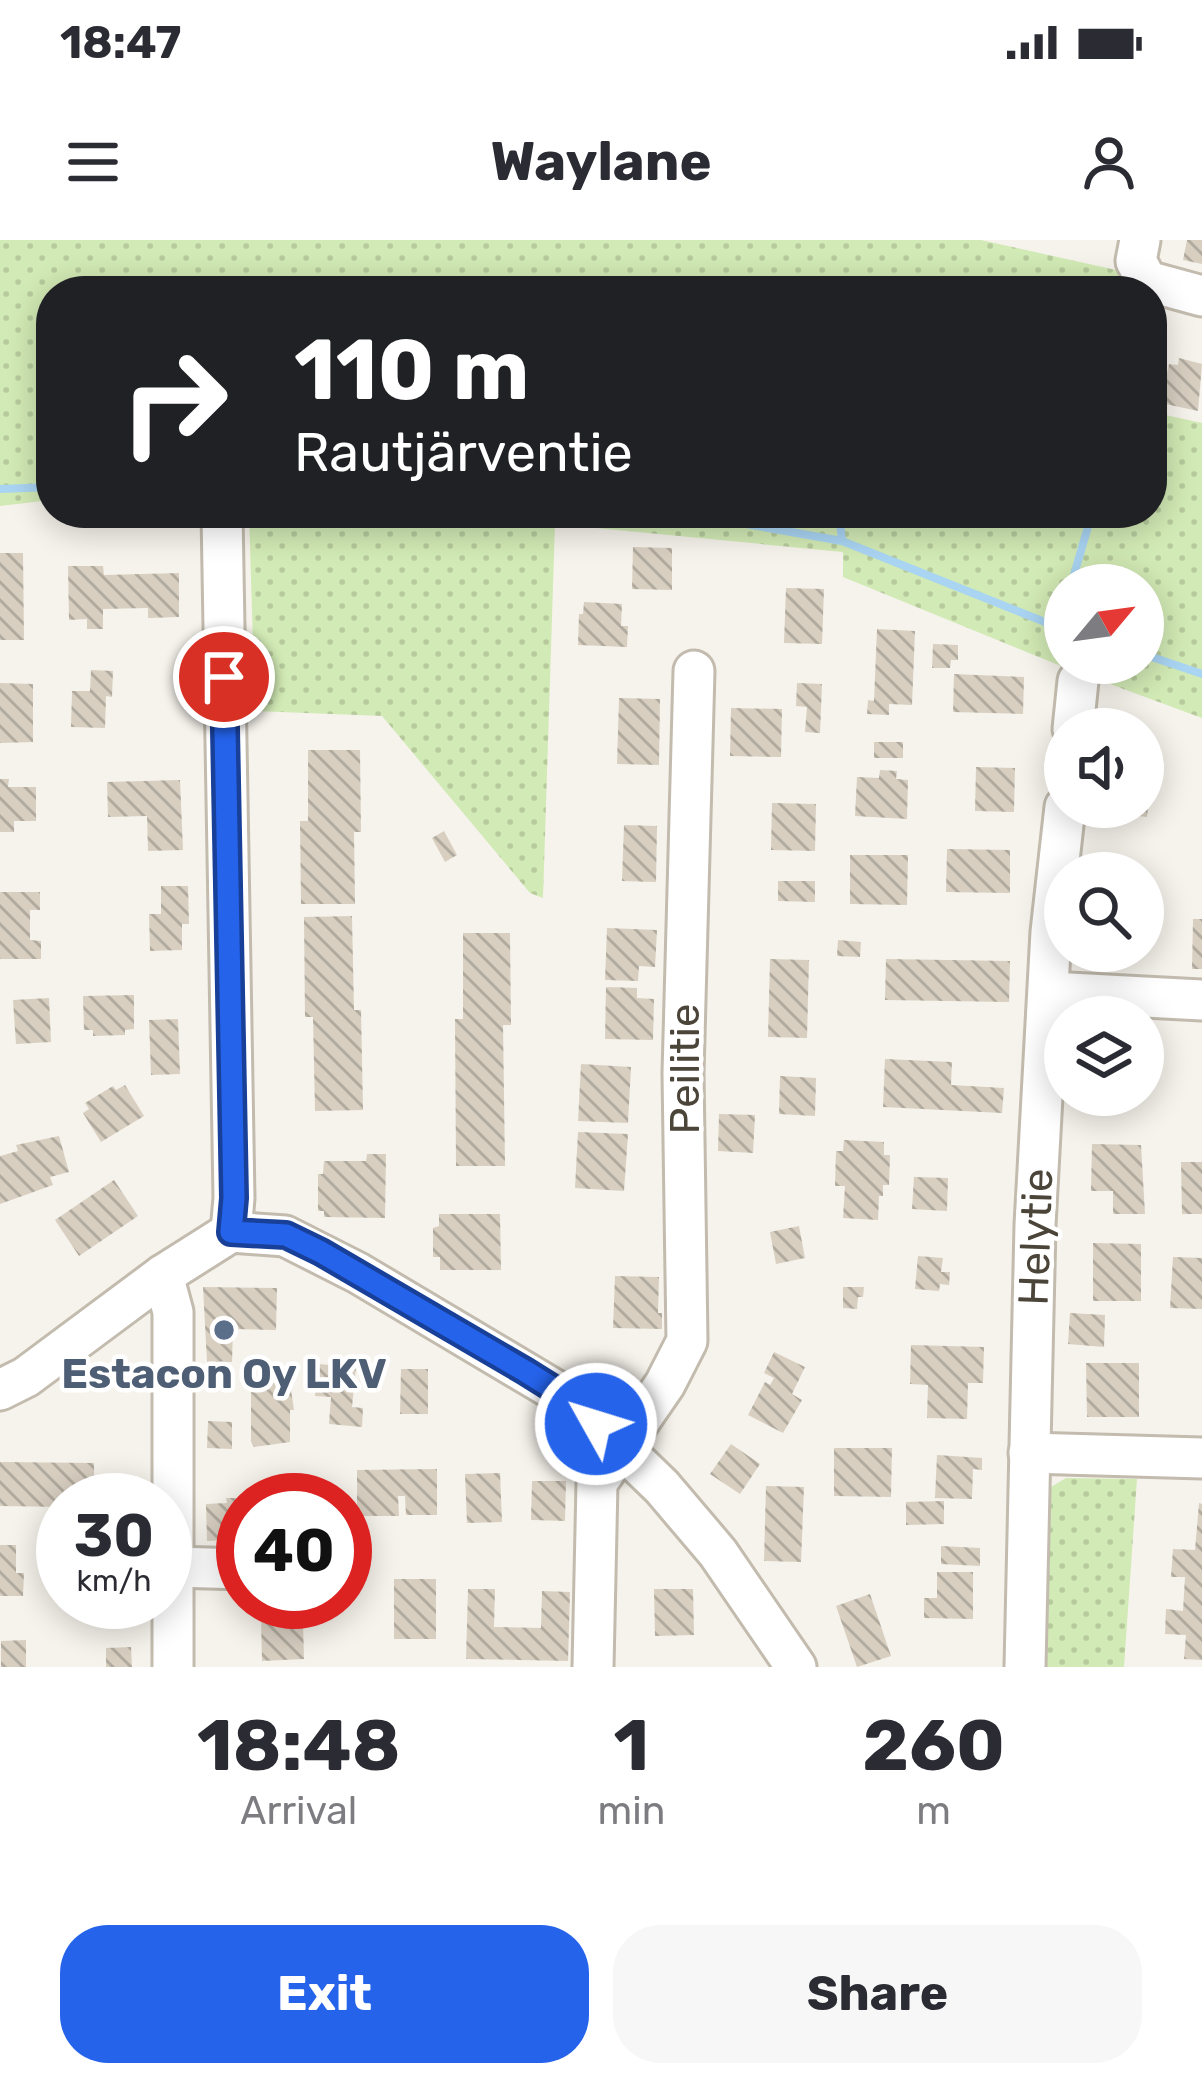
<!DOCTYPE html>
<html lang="en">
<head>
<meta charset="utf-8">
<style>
	:root { --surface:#fff; --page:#f7f7f7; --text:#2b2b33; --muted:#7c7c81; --accent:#2563eb }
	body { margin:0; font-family:Rubik,sans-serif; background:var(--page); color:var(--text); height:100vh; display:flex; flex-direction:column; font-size:45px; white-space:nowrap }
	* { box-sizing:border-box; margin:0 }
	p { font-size:39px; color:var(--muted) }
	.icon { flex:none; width:66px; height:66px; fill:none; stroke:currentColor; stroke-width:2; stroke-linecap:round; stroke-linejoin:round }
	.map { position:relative; height:1427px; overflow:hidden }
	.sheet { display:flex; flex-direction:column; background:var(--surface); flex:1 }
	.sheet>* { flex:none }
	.hud { position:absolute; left:36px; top:36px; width:1131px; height:252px; border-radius:48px; box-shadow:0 6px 30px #0003; background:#202124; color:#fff; overflow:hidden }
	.needle { width:78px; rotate:61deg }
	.tools { position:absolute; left:1044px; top:324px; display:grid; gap:24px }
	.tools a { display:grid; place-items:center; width:120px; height:120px; border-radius:50%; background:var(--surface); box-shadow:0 6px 30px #0003; font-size:60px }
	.speed { position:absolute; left:36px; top:1233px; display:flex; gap:24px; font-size:60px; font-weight:700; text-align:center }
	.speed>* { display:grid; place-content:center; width:156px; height:156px; border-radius:50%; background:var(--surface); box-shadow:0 6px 30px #0003; line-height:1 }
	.speed small { font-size:30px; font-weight:400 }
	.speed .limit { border:18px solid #d22; background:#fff; color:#111 }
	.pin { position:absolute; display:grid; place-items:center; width:102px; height:102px; color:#fff; margin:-51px; border:6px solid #fff; border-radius:50%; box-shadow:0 3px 12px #0007 }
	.me { position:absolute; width:132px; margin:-66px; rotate:309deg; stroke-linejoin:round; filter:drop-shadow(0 0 9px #0008) }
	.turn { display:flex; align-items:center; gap:42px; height:252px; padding:0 60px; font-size:54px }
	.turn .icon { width:156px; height:156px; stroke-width:2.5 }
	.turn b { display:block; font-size:84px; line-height:102px }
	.eta { display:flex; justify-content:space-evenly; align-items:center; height:204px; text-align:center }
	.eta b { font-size:72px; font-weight:700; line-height:84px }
	.action { display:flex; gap:24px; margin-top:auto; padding:24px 60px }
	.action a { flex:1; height:138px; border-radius:48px; background:var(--accent); color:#fff; font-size:48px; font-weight:700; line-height:138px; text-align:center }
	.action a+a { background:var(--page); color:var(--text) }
	.status { display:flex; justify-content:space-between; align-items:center; height:84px; padding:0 60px; background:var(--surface); direction:ltr }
	.status svg { height:33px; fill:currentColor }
	header { display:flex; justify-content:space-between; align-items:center; height:156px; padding:0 60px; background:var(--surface); font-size:54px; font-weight:700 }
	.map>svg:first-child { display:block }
</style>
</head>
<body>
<div class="status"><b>18:47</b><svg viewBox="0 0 49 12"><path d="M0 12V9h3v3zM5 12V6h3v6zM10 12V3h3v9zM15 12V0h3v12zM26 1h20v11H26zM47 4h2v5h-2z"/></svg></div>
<header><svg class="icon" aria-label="menu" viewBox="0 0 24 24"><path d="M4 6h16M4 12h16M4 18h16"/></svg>Waylane<svg class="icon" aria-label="person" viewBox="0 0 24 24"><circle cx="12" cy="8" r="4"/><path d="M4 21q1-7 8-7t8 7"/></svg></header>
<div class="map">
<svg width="1202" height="1427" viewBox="0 0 1202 1427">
	<defs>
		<pattern id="park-dots" width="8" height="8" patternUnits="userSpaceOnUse" patternTransform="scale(3)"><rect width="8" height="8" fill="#d2eab5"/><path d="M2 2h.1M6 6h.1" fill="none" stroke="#b6ca9c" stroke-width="1.8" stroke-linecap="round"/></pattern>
		<pattern id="building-back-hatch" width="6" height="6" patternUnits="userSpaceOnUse" patternTransform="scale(3)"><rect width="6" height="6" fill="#d8cfc1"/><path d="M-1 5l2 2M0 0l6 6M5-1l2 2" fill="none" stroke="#b1aa9e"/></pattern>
	</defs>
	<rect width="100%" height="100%" fill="#f6f3ec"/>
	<!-- park -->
	<g fill="url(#park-dots)" fill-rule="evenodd">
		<polygon points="0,0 981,0 1125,32 1120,51 51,51 51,260 0,266"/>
		<path d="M 1152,172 L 1202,183 L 1202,478 L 1056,424 L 843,337 L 843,312 L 555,284 L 543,658 L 530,653 L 382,476 L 255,471 L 249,273 L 1152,273 ZM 1065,345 L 1143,345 L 1143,423 L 1065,423 Z"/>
		<polygon points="1066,1238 1137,1239 1124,1427 1047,1427 1051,1247"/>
	</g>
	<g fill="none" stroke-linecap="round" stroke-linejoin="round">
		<!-- stream -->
		<g stroke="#a9d4f2" stroke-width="8">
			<polyline points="839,46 839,51"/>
			<polyline points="0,249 51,247"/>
			<polyline points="684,273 842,301 1065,390"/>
			<polyline points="840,282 842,301"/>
			<polyline points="1071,345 1092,273"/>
			<polyline points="1143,414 1202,434"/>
		</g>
	</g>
	<!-- building -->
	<g fill="url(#building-back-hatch)">
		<polygon points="1187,0 1202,0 1202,24 1183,20"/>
		<polygon points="1179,118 1202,124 1198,171 1161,163 1169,124 1178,125"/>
		<polygon points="633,307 672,308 672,350 632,349"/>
		<polygon points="0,313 23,313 24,400 0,400"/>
		<polygon points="68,326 103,326 104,335 179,333 179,377 148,378 148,368 103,369 103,389 87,389 87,379 69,380"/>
		<polygon points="786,348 824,349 822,404 784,403"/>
		<polygon points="584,362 622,364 621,386 628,386 627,407 578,405 579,374 583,374"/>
		<polygon points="877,389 915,391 912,465 889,464 889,475 867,474 868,460 874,461"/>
		<polygon points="933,404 958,405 958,420 951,420 950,428 932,428"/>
		<polygon points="91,430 113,431 112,457 106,456 105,488 71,487 72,451 90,451"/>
		<polygon points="954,434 1024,437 1023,474 953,472"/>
		<polygon points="0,443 33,444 33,502 0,503"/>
		<polygon points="797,443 822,444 820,493 805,492 807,467 796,466"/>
		<polygon points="619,458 660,459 659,525 617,524"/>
		<polygon points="731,468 782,469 781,517 730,516"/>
		<rect x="874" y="502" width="29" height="16"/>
		<polygon points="308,510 360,510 361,592 354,592 355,664 301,664 300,581 308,581"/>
		<polygon points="1143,520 1153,521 1147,577 1120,574 1120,567 1143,567"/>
		<polygon points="976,527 1015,528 1014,572 975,571"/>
		<polygon points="880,530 897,531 896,539 908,540 907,579 855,576 857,537 879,538"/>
		<polygon points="0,539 9,539 8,547 36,547 36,581 14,581 14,592 0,592"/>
		<polygon points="180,540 183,610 148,611 147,576 108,577 107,542"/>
		<polygon points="772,563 816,564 815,611 771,610"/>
		<polygon points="624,585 657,586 656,642 622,641"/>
		<polygon points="444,591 457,615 445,622 432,598"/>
		<polygon points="947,609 1010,610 1010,653 946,652"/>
		<polygon points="850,615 908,615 907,665 850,664"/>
		<polygon points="778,641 815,641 815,662 778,661"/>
		<polygon points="161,646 188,646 189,684 182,684 182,710 150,711 149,674 161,674"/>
		<polygon points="0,652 40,652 40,670 30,670 30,700 41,701 41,719 0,719"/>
		<polygon points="352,676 354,770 361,770 363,870 315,871 313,777 305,777 304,677"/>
		<polygon points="1193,679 1202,679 1202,729 1192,729"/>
		<polygon points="607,688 657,690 655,727 639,726 638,741 605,740"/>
		<polygon points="463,693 510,693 511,785 503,785 505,926 456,926 455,779 463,779"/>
		<polygon points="838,700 861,702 860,717 837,716"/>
		<polygon points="770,719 809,720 807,798 768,797"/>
		<polygon points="886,719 1010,721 1009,762 885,760"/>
		<polygon points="606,747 637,748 637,758 654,759 653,800 605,799"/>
		<polygon points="134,755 134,789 125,790 125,795 93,796 93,790 84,790 83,756"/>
		<polygon points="49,758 51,802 16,804 13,760"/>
		<polygon points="178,779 180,834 151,835 149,780"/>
		<polygon points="1143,797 1158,797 1156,826 1143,825"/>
		<polygon points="885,819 952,822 951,845 1004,848 1002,873 883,867"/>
		<polygon points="581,824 631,827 628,883 578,881"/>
		<polygon points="780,836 816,838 815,876 779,874"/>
		<polygon points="125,845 144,876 101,902 83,873 89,869 85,863 113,846 116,850"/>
		<polygon points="719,874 755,875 753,913 718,911"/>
		<polygon points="578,892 628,894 624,951 575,948"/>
		<polygon points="59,896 69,932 50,937 53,945 0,964 0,916 18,911 16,905"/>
		<polygon points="844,900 884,902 884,915 890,915 889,945 883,945 883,956 879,956 878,980 843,978 845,946 835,946 836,911 843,911"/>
		<polygon points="1092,904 1141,905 1145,974 1113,974 1113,951 1091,951"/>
		<polygon points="367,914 386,914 385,978 324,977 324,971 318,971 318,934 323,934 324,921 366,921"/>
		<polygon points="1181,922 1202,922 1202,974 1182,974"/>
		<polygon points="914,937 948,938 947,971 912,969"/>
		<polygon points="114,940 138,976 79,1016 55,980"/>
		<polygon points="439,974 500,974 501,1030 440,1030 440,1017 433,1017 433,988 439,986"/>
		<polygon points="799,986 805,1018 776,1024 770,992"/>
		<polygon points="1093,1003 1141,1004 1141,1061 1093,1061"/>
		<polygon points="918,1016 943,1018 941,1032 950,1032 949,1045 940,1044 939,1051 915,1049"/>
		<polygon points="1173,1017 1202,1018 1202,1069 1170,1068"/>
		<polygon points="615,1036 659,1037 658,1073 662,1073 662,1089 613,1088"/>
		<polygon points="203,1047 277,1048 276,1090 233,1089 232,1122 207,1122"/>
		<polygon points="843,1047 864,1047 863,1057 858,1057 857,1069 843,1068"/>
		<polygon points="1070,1073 1105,1075 1104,1107 1068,1104"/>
		<polygon points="911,1105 984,1107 983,1143 968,1143 967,1179 927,1178 928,1145 910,1144"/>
		<polygon points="774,1112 805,1127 792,1154 802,1160 783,1193 748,1175 765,1142 770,1145 774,1138 764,1133"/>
		<polygon points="1086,1123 1139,1123 1139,1177 1087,1177"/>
		<polygon points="318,1124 356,1127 352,1167 363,1168 362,1187 329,1184 331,1157 315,1156"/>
		<polygon points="401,1129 428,1129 428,1174 400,1174"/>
		<polygon points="251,1143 290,1143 294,1170 290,1170 290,1202 254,1207 251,1202"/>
		<polygon points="208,1181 232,1182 232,1209 207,1208"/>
		<polygon points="731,1204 760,1224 740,1254 710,1234"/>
		<polygon points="834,1208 892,1208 891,1257 834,1256"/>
		<polygon points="937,1215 982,1218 982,1230 973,1229 972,1259 935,1258"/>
		<polygon points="0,1222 94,1223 94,1260 63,1260 63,1267 0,1266"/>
		<polygon points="437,1229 437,1275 406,1275 405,1256 398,1256 399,1276 357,1276 357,1230"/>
		<polygon points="500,1233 502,1282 467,1283 465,1234"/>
		<polygon points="532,1241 566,1241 565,1281 531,1280"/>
		<polygon points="766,1246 804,1247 801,1322 764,1321"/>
		<polygon points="226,1258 243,1258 243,1307 228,1307 228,1300 207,1301 206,1264 227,1263"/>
		<polygon points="944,1261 944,1284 906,1285 906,1262"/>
		<polygon points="1199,1263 1202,1264 1202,1420 1184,1419 1186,1395 1165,1394 1166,1369 1183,1371 1185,1337 1171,1337 1173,1309 1195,1310"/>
		<polygon points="0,1305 16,1305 16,1333 24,1333 23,1356 0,1356"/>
		<polygon points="941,1306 980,1308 980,1326 941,1324"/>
		<polygon points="937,1332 973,1332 973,1379 924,1378 924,1358 937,1358"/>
		<rect x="394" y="1339" width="42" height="60"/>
		<polygon points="468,1349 495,1349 494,1387 541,1388 542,1351 570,1352 568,1421 466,1419"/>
		<polygon points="654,1349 693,1349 694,1395 655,1396"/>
		<polygon points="870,1354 891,1416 857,1427 836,1366"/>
		<polygon points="277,1362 315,1362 316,1382 303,1383 304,1419 262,1421 261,1377 278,1377"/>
		<polygon points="26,1400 26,1427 1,1427 1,1401"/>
		<polygon points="131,1407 132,1427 106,1427 106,1408"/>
	</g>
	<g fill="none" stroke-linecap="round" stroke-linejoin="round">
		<defs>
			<g id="minor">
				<polyline points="1140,0 1136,21 1147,41 1202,56"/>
				<polyline points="222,273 234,958 231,992"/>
				<polyline points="1073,489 1078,441"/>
				<polyline points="1050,752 1202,760"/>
				<polyline points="163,1035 173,1072 173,1427"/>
				<polyline points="0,1150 26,1137 163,1035 231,992 285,996 358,1033 573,1161 662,1247 718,1313 796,1427"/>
				<polyline points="1029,1213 1202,1218"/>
				<polyline points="174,1327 243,1329"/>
				<polyline points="593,1427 597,1243 665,1144 687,1101 683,833 694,431"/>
				<polyline points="1025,1427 1035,985 1051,692 1065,567"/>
			</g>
		</defs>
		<!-- minor casing -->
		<use href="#minor" stroke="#c2bbae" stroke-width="45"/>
		<!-- minor -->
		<use href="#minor" stroke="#fff" stroke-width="39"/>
	</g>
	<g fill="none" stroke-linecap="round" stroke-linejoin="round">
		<defs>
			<polyline id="route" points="224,437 234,958 231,992 286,995 321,1012 525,1131 573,1161 596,1184"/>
		</defs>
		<!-- route casing -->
		<use href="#route" stroke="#184099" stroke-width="30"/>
		<!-- route -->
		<use href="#route" stroke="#2563eb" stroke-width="21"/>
	</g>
	<!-- markers -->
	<circle fill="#5c6f8a" stroke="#fff" stroke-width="4.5" cx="224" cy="1090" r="12"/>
	<g text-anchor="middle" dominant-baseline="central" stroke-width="9" stroke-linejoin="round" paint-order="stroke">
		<!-- street labels -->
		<g font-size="42" fill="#4b4439" stroke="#fff">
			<text transform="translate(685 829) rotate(-90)">Peilitie</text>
			<text transform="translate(1036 997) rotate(-88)">Helytie</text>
		</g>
		<!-- service labels -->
		<g font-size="42" font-weight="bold" fill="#4e5e75" stroke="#fff">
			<text x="224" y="1134">Estacon Oy LKV</text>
		</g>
	</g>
</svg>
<div class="tools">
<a><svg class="needle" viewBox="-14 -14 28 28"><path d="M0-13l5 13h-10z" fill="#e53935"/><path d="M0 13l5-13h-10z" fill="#7c7c81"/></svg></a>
<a><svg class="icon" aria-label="sound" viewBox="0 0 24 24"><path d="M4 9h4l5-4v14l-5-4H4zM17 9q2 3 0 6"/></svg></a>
<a><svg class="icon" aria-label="search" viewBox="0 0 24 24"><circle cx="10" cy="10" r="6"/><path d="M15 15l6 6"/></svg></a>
<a><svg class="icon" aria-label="layers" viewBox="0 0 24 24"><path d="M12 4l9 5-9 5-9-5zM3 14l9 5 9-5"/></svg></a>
</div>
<div class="speed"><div>30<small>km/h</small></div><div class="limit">40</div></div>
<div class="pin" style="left:224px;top:437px;background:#d93025"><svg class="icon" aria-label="arrive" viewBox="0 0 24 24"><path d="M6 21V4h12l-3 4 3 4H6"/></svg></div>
<svg class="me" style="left:596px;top:1184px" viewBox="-20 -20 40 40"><circle r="17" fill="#2563eb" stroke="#fff" stroke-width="3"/><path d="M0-11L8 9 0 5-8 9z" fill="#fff"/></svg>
<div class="hud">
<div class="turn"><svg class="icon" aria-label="right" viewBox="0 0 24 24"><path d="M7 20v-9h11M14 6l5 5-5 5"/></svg><div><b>110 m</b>Rautjärventie</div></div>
</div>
</div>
<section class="sheet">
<div class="eta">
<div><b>18:48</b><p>Arrival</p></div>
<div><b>1</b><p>min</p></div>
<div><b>260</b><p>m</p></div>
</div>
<div class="action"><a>Exit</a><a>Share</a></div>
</section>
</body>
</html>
